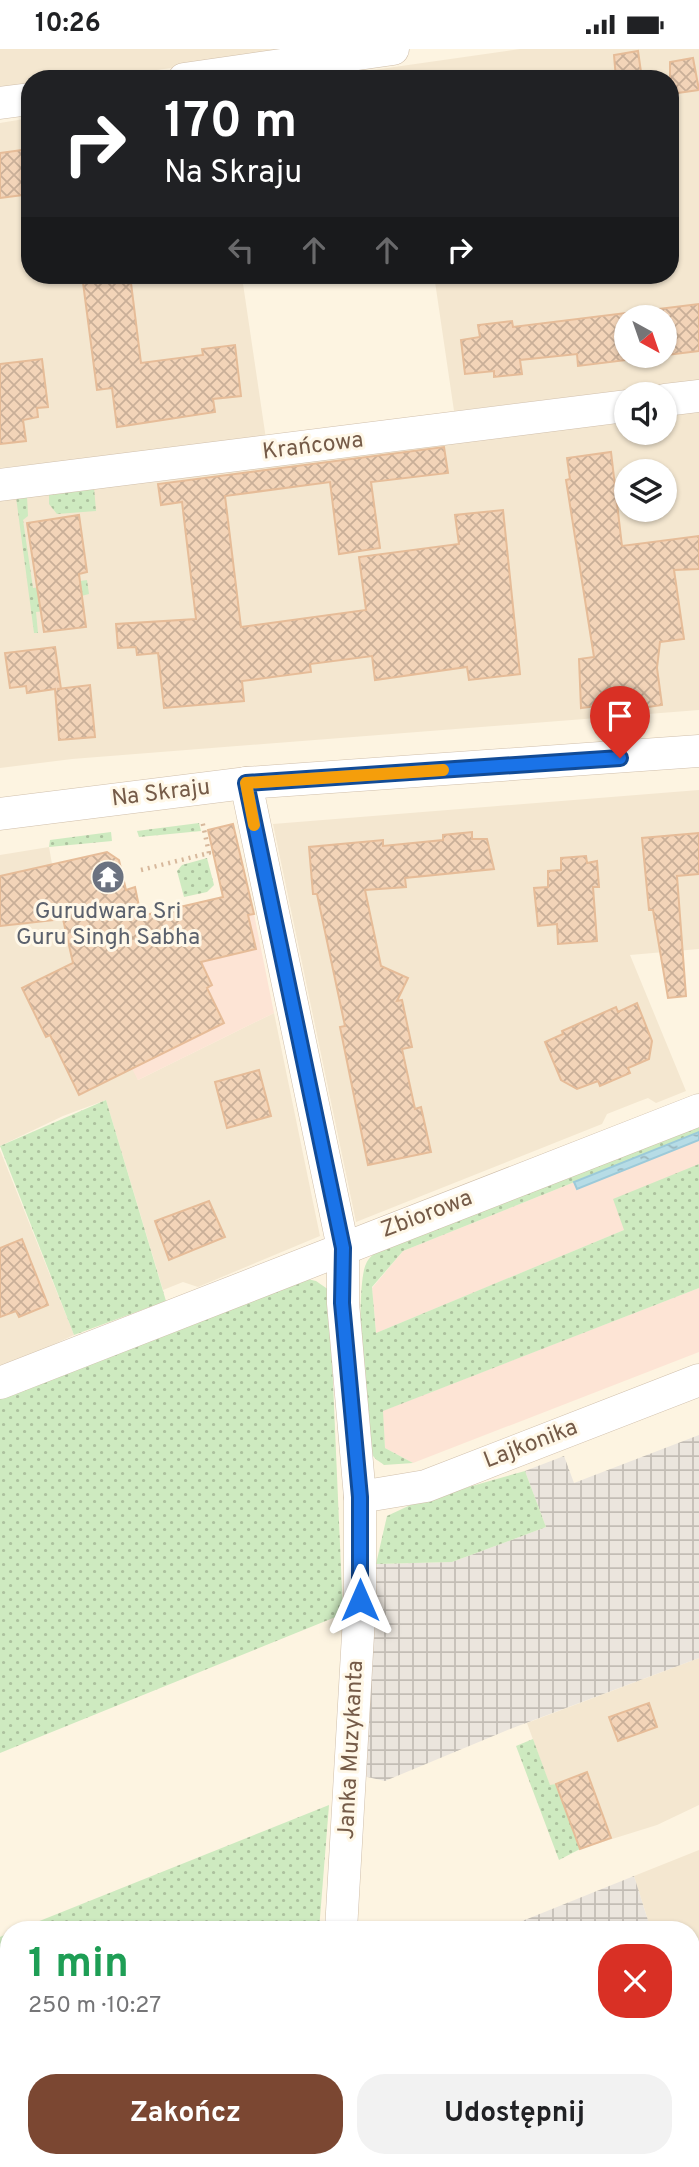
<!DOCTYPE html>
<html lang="pl">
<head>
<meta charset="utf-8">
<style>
	:root { --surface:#fff; --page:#f2f2f2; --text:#202124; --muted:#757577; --accent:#7b4732 }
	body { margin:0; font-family:Overpass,sans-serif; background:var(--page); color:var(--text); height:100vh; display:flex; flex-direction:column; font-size:26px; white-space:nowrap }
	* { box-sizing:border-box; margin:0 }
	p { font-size:23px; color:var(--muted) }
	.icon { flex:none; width:38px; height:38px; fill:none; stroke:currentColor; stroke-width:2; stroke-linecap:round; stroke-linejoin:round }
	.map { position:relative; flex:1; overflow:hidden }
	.sheet { position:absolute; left:0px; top:1872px; width:700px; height:247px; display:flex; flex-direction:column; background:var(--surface); border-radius:28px 28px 0 0; box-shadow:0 2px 5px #0004 }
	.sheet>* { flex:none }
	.hud { position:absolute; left:21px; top:21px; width:658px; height:214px; border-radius:28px; box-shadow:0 2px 5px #0004; background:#202124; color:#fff; overflow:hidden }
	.needle { width:46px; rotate:140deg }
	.tools { position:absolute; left:614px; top:256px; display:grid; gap:14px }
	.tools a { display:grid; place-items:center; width:63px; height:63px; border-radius:50%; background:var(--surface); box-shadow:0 2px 5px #0004; font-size:35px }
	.pin { position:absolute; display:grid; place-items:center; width:60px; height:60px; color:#fff; margin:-72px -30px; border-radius:50% 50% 50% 0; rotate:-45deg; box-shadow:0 0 7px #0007 }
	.pin .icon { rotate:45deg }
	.me { position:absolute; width:77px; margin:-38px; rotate:0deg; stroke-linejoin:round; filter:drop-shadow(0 0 5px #0008) }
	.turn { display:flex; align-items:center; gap:24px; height:147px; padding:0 28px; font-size:32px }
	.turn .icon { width:91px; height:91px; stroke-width:2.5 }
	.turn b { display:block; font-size:49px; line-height:60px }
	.lanes { display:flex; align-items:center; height:66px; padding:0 28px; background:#0003; justify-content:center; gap:35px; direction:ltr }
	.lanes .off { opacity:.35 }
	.round { display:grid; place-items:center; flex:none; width:74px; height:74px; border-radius:28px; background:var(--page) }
	.summary { display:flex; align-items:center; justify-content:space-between; height:119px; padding:0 28px }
	h1 { font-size:42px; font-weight:700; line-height:52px; color:#1e9e55 }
	.cta { display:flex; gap:14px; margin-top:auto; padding:14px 28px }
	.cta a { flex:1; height:80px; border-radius:28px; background:var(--accent); color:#fff; font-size:28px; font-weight:700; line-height:80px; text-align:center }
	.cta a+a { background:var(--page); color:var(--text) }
	.status { display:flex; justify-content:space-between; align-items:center; height:49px; padding:0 35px; background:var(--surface); direction:ltr }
	.status svg { height:19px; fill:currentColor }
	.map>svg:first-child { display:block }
</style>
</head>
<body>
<div class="status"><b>10:26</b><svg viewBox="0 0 49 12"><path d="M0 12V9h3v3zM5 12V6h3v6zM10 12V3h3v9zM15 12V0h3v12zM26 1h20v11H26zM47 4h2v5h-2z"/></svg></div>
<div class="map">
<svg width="699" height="2118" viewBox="0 0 699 2118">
	<defs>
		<pattern id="industrial-grid" width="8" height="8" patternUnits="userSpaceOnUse" patternTransform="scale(1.75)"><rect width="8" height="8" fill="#ebe5dd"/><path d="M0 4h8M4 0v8" fill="none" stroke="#c3bdb5"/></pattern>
		<pattern id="grass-dots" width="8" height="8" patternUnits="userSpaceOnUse" patternTransform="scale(1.75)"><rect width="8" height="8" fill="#ceeac0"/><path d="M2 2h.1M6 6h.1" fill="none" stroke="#acc19e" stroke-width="1.8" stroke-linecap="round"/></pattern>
		<pattern id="water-ripples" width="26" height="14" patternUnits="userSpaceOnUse" patternTransform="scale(1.75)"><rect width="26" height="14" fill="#b6dce6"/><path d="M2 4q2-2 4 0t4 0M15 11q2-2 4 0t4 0" fill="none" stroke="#99b5bc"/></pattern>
		<pattern id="building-cross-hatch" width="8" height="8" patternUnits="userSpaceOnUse" patternTransform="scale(1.75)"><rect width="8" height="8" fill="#f3d4b8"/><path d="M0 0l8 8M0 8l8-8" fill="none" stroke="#c9af98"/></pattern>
	</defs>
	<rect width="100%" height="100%" fill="#fdf4e1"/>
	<!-- residential -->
	<g fill="#f4e7d0" fill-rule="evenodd">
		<polygon points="0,0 308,0 92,30 30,30 30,38 0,42"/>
		<path d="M 520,0 L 699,0 L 699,332 L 454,362 L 434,226 L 670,226 L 670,30 L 310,30 ZM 626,268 L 665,268 L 665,306 L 626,306 Z"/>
		<polygon points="30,69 30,226 252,226 242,228 266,390 0,419 0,74"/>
		<path d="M 699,360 L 699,661 L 72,710 L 0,719 L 0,449 L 626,370 L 626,383 L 665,383 L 665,365 ZM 626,422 L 665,422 L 665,460 L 626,460 Z"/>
		<polygon points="699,741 699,900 630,906 686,1042 656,1054 648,1049 640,1052 607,1065 602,1075 356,1173 273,775"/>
		<polygon points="49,798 52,815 138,1031 274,964 320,1187 198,1238 183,1233 163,1241 106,1051 63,1067 0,1097 0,806"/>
		<polygon points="0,1101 74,1286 0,1320"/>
		<polygon points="699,1609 699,1756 657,1776 580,1800 556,1735 550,1737 527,1674"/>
		<polygon points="699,1801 699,1954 691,1957 691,1881 651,1881 634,1827"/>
	</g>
	<!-- commercial -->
	<g fill="#fde4d5">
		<polygon points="254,865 274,964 138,1031 73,909"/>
		<polygon points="699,1083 699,1150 376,1284 372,1239 403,1202"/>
		<polygon points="699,1239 699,1303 413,1414 385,1399 382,1362"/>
	</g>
	<!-- industrial -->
	<g fill="url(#industrial-grid)">
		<polygon points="699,1386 699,1609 510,1680 385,1732 363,1727 376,1515 452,1513 546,1478 525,1422 564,1407 574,1434"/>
		<polygon points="634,1827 651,1881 500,1881"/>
	</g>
	<!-- grass -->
	<g fill="url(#grass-dots)">
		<polygon points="94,438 96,462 57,465 49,455 49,443"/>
		<polygon points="27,447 28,467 23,471 33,539 87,531 89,545 62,552 63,560 36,563 38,584 34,584 16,448"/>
		<polygon points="199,774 201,782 139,788 137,782"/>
		<polygon points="111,783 112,792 49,798 50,791"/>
		<polygon points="207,809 214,836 207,843 184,848 177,822 182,816"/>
		<polygon points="106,1051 166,1252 74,1286 0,1097"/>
		<path d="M 699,1068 L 699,1083 L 403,1202 L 372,1238 L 376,1284 L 624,1181 L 613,1150 L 699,1115 L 699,1239 L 383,1362 L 385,1399 L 413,1414 L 384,1416 C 379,1412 374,1410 372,1405 C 362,1380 355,1237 366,1215 C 368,1209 376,1203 381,1198 Z"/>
		<polygon points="299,1228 316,1232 329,1241 343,1565 0,1704 0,1348"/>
		<polygon points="525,1422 546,1478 452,1513 376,1515 387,1467 419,1452"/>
		<polygon points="533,1690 550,1736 556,1735 580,1800 559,1811 516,1697"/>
		<polygon points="329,1756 319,1881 17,1881"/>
		<polygon points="9,1884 9,2110 303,2111 303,2118 0,2118 0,1888"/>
		<polygon points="699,1998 699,2118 369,2118 388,2110 691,2110 691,2001"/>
	</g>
	<!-- water -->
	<polygon fill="url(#water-ripples)" stroke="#9ccad9" stroke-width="2" points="699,1083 699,1091 577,1140 574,1133"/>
	<!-- building -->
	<g fill="url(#building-cross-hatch)" stroke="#e6bc98" stroke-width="2" fill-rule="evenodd">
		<polygon points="638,2 642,30 616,30 614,6"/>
		<polygon points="693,9 699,41 670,45 670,13"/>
		<polygon points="30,100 30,145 0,149 0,104"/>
		<polygon points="82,226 130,226 141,314 203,306 202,300 235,296 241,347 213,350 215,363 117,378 112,339 97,341"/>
		<path d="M 699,255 L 699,302 L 578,317 L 577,305 L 520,311 L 522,325 L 494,328 L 494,322 L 465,325 L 461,291 L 480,288 L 478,276 L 512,272 L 513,278 ZM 626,268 L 665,268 L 665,306 L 626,306 Z"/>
		<polygon points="42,310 48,358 37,359 38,368 23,371 26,392 0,395 0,315"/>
		<polygon points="444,398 448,424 371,433 380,499 339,505 330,433 225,447 241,578 366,561 359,508 459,495 455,466 503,461 520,625 469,631 467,618 375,631 372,607 310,615 311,623 242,632 244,652 164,659 158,604 137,606 136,598 118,599 116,575 196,570 182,453 161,456 158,435"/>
		<polygon points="611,403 622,497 699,487 699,520 674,521 684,590 660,593 657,619 662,656 620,662 619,654 581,659 579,610 594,608 566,431 570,430 567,409"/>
		<polygon points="79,466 87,523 79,525 86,578 44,583 27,474"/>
		<polygon points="55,598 61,640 57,640 90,636 95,688 59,691 55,640 27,644 26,637 10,639 5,604"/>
		<polygon points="233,775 254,865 248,866 256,900 201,913 212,936 207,939 224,974 79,1046 50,986 46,988 22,939 73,914 63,870 0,877 0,827 107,803 119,811 126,841 135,838 141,867 223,848 208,781"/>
		<polygon points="472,783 472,790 487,790 494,820 405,829 406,838 365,841 381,917 408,929 397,952 402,951 412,998 402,1000 415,1060 421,1058 431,1103 368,1116 340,978 345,977 317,845 313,845 309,798 383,791 383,797 443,791 443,786"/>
		<polygon points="699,784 699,825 677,827 686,947 668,949 653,861 649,861 642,789"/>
		<polygon points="586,807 587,814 597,812 599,838 593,838 597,892 558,895 557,875 538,877 534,839 548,838 548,822 561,821 561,809"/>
		<polygon points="637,954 652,992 649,1010 628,1019 630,1024 600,1037 598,1032 577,1040 561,1031 545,993 563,985 562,982 616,958 618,963"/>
		<polygon points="259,1021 271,1067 227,1079 215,1033"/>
		<polygon points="209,1152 225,1188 169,1211 155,1172"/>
		<polygon points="22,1190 48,1256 19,1268 16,1262 0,1268 0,1199"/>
		<polygon points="649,1654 657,1678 618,1692 609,1668"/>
		<polygon points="587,1723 611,1789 580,1800 556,1735"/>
	</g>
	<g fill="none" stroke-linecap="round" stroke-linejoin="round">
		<defs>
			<g id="minor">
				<polyline points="184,30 393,0"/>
				<polyline points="0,54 30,50"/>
				<polyline points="665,351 699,347"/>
				<polyline points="0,436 626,357"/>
				<polyline points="246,734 343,1199 343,1254 360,1448 360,1551 341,1881"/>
				<polyline points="0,765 246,734 699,702"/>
				<polyline points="0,1334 699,1061"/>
				<polyline points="360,1448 426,1437 699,1331"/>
				<polyline points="691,1976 699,1973"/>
				<polyline points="324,2118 325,2110"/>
			</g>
		</defs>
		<!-- minor casing -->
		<use href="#minor" stroke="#d0bfab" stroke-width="33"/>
		<!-- path -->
		<polyline stroke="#d7b89c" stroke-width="4.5" stroke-dasharray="2 5" stroke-linecap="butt" points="141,821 209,804 202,771"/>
		<!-- minor -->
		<use href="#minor" stroke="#fff" stroke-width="32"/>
	</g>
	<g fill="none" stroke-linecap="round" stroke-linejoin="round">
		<defs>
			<polyline id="route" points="360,1551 360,1448 342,1254 343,1199 246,734 620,709"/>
		</defs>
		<!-- route casing -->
		<use href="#route" stroke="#114b97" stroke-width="18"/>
		<!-- route -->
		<use href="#route" stroke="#1a73e8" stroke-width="12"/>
		<!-- slow -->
		<polyline stroke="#f59e0b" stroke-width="12" points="254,776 246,734 443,721"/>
	</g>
	<!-- icons -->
	<defs>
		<symbol id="temple-disc" viewBox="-11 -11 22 22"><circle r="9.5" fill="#6b7280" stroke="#fff8e8"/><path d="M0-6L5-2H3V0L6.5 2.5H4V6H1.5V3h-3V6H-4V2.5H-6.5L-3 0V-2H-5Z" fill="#fff"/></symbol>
	</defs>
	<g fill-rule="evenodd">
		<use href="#temple-disc" x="89" y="809" width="38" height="38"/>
	</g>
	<g text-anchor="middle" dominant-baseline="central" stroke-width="6" stroke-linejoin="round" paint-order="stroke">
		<!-- street labels -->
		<g font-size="23" fill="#755b48" stroke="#fff8e8">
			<text transform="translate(313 398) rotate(-7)">Krańcowa</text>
			<text transform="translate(161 745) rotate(-7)">Na Skraju</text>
			<text transform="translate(427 1166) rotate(-21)">Zbiorowa</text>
			<text transform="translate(531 1396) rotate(-21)">Lajkonika</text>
			<text transform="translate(352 1701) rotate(-87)">Janka Muzykanta</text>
		</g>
		<!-- worship labels -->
		<g font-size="23" fill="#5b616d" stroke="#fff8e8">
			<text x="108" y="863">Gurudwara Sri<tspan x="108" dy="26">Guru Singh Sabha</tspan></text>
		</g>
	</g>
</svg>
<div class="tools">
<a><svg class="needle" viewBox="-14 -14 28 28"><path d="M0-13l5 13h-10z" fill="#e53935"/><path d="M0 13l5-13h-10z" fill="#757577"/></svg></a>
<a><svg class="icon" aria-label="sound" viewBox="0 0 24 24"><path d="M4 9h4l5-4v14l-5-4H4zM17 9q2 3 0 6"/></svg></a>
<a><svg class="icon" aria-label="layers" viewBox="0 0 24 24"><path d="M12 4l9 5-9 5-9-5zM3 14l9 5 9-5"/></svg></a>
</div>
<div class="pin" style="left:620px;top:709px;background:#d93025"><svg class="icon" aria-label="arrive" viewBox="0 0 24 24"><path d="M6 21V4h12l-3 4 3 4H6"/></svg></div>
<svg class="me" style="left:360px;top:1551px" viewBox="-20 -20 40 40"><path d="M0-17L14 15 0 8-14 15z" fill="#1a73e8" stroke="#fff" stroke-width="4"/></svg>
<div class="hud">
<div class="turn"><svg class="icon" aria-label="right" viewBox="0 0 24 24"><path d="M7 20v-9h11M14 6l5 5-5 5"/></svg><div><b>170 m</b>Na Skraju</div></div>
<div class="lanes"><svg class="icon off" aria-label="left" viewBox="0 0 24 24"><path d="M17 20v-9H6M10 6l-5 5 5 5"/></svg><svg class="icon off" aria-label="ahead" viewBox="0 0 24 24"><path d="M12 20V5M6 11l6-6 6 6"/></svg><svg class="icon off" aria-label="ahead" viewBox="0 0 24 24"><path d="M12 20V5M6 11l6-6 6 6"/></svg><svg class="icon" aria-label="right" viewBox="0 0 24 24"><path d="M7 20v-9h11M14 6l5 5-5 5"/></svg></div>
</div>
<section class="sheet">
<div class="summary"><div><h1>1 min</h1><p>250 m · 10:27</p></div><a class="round" style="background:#d93025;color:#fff"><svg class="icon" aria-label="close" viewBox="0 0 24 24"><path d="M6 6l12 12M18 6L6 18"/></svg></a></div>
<div class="cta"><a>Zakończ</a><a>Udostępnij</a></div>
</section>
</div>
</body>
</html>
